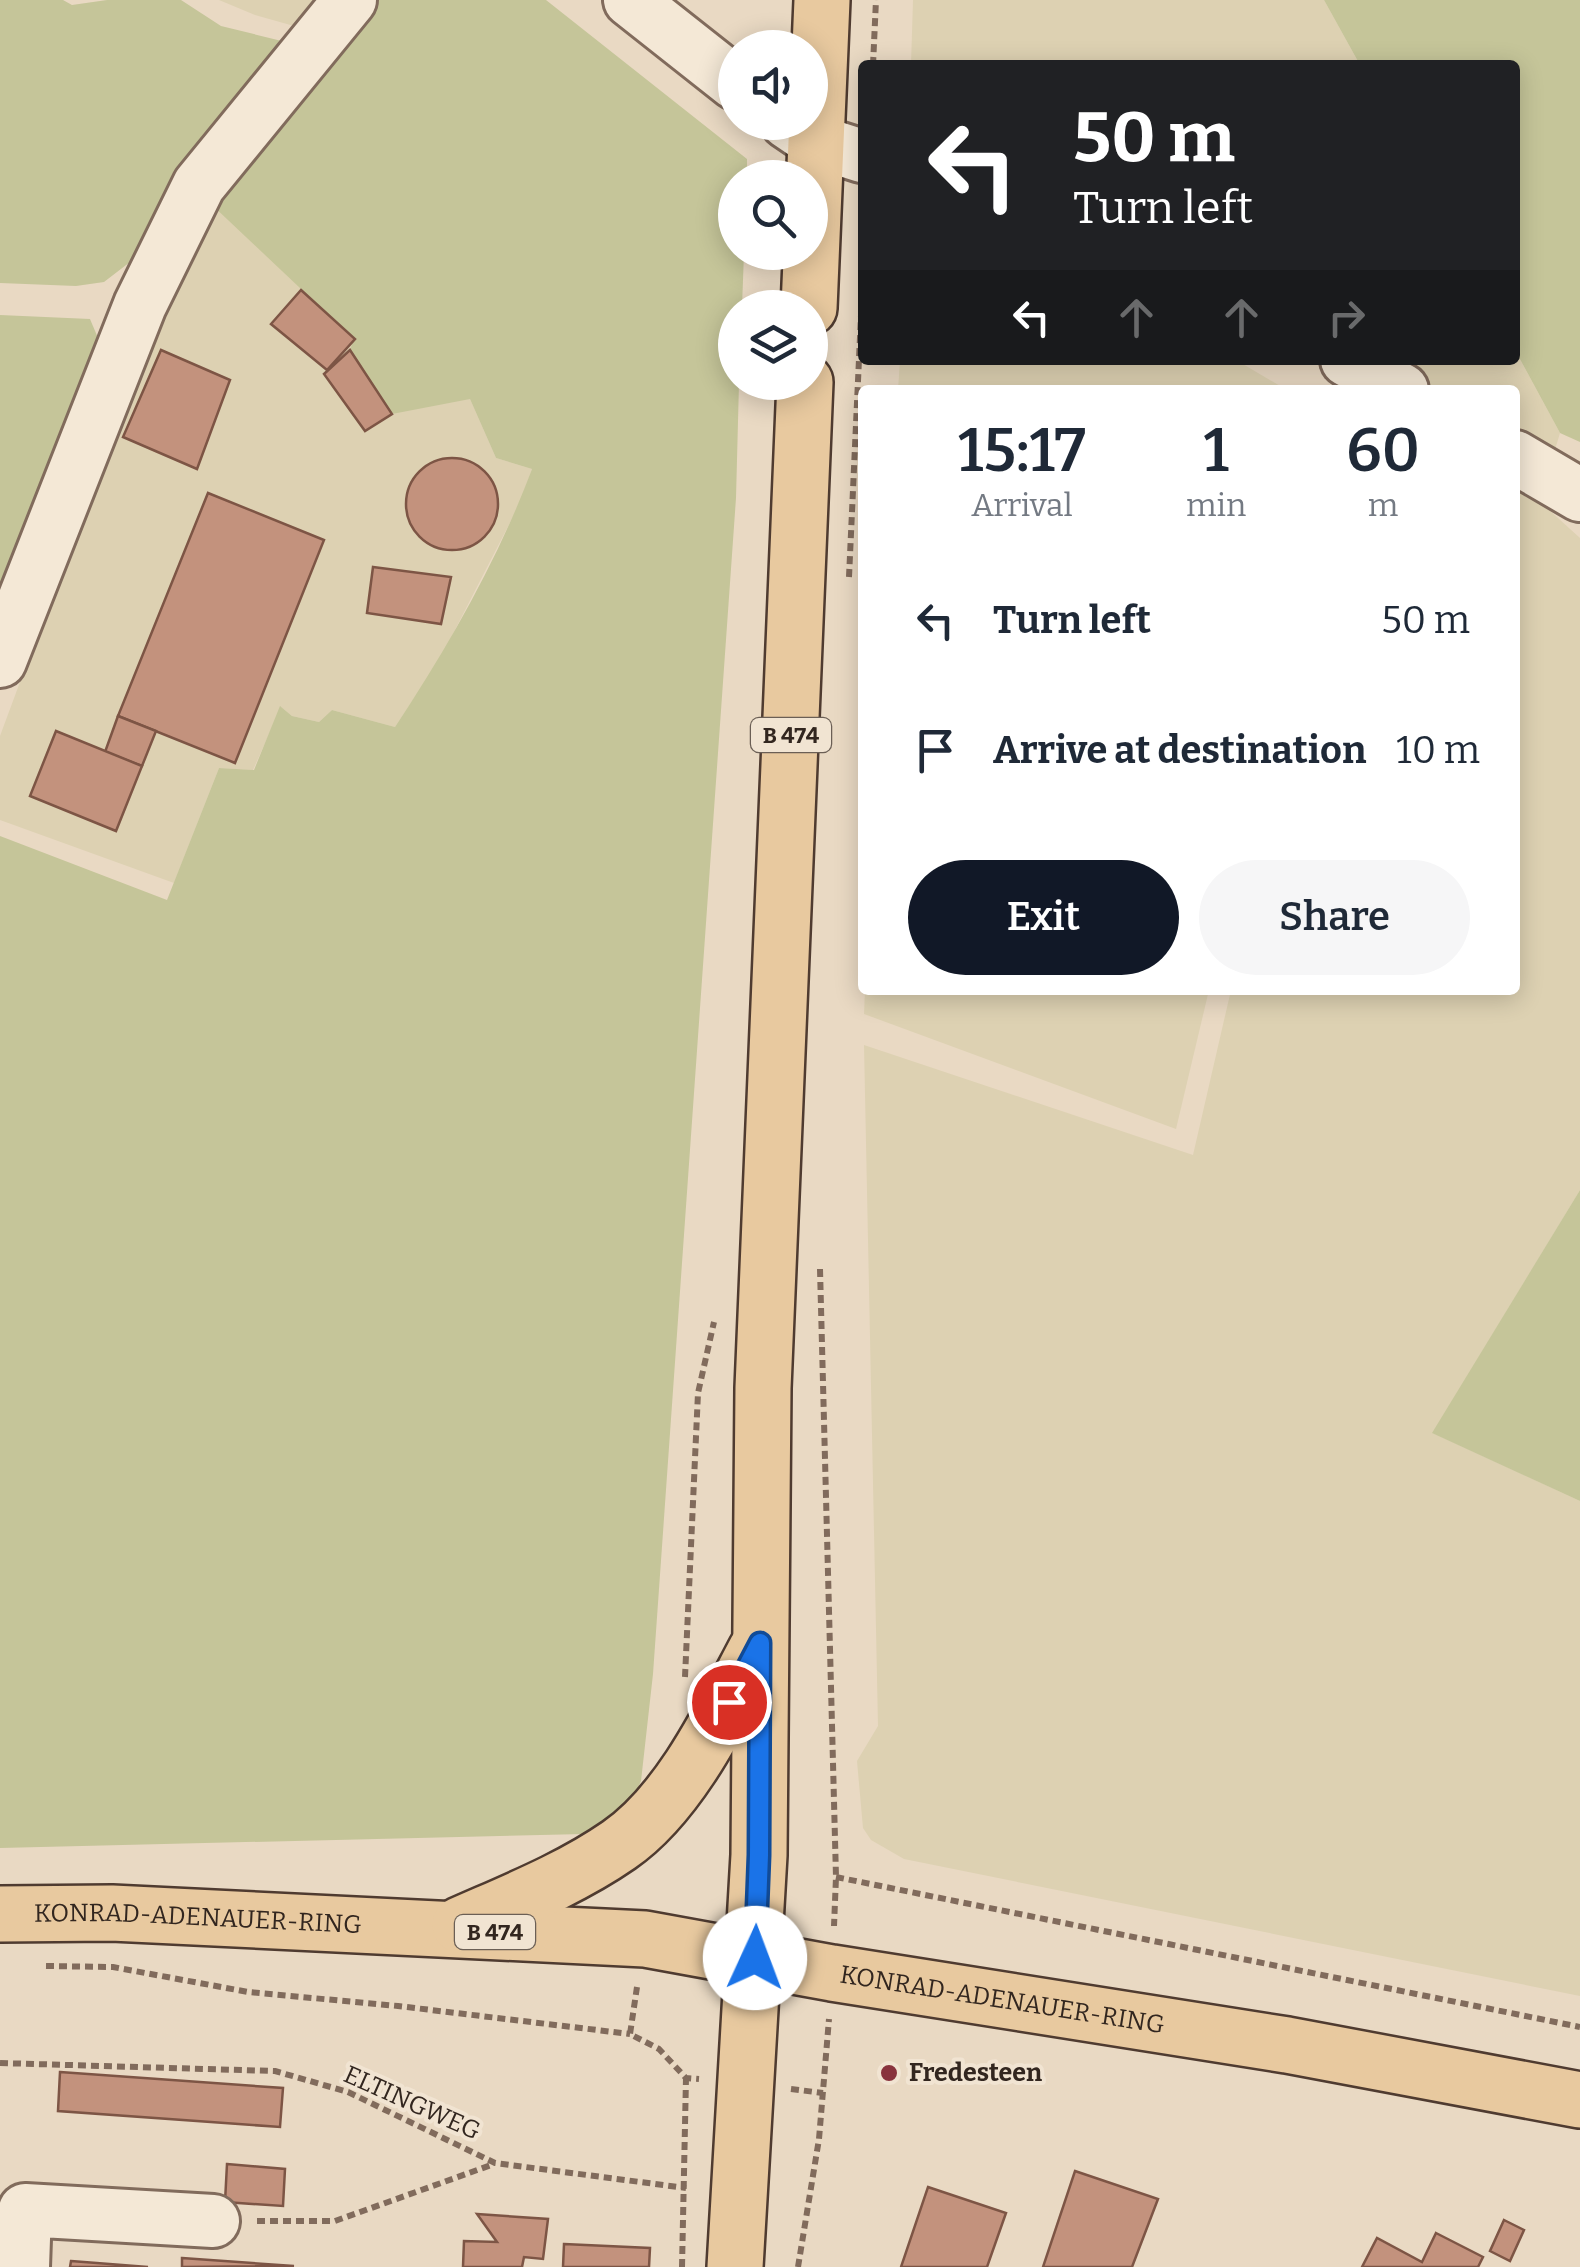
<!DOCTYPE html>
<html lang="en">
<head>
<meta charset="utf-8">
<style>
	:root { --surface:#fff; --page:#f6f6f7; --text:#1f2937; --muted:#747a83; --accent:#111827 }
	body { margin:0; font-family:Bitter,serif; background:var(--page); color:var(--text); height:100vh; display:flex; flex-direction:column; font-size:38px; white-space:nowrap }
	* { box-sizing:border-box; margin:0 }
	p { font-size:32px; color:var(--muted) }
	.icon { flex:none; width:55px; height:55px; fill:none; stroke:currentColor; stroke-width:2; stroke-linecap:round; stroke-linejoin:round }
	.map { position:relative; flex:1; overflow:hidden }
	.drawer { position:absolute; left:858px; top:385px; width:662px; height:610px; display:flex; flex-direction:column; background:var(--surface); border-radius:10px; box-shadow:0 5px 25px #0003 }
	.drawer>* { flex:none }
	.top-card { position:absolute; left:858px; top:60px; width:662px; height:305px; border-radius:10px; box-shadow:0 5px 25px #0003; background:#202124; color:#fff; overflow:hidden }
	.buttons { position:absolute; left:718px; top:30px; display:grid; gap:20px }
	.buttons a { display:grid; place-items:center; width:110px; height:110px; border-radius:50%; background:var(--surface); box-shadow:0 5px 25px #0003; font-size:50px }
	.pin { position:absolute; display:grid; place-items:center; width:85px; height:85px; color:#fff; margin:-42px; border:5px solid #fff; border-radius:50%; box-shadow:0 2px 10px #0007 }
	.me { position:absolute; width:110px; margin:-55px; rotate:2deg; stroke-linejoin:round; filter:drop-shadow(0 0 8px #0008) }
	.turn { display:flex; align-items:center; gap:35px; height:210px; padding:0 50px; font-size:45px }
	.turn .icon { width:130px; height:130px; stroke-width:2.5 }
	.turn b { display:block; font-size:70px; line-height:85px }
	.lanes { display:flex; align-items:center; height:95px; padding:0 50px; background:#0003; justify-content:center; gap:50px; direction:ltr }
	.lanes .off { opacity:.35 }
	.eta { display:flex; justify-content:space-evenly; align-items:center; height:170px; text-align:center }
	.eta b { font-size:60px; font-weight:600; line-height:70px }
	.primary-button { display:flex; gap:20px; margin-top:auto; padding:20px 50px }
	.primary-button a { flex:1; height:115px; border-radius:60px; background:var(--accent); color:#fff; font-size:40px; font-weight:600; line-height:115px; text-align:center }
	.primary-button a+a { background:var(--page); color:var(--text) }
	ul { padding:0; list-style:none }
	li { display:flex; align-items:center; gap:30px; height:130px; padding:0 50px }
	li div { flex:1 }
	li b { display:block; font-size:38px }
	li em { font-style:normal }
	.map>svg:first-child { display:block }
</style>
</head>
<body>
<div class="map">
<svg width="1580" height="2267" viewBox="0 0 1580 2267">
	<rect width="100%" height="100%" fill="#e9d9c3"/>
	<!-- farmland -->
	<g fill="#ddd1b2">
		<polygon points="219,0 328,0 301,28 255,15"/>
		<polygon points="913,0 1324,0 1360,65 911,65"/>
		<polygon points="210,203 470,399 496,458 532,469 519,505 440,659 395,727 332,710 319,722 292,716 281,707 253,770 219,768 174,883 0,820 0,736 96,477"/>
		<polygon points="1515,350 1560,433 1554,453 1515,432 1515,390 1438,390 1383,360 1515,360"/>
		<polygon points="900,360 1236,360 1287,390 898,390"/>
		<polygon points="1516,480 1580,538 1580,1190 1433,1433 1580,1501 1580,1996 904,1859 871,1840 863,1828 857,1761 878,1726 864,1045 1193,1155 1231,990 1515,990"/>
		<polygon points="865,990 1209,990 1176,1129 864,1014"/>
	</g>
	<!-- green -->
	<g fill="#c5c599">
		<polygon points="0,0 63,0 72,5 107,0 181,0 221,26 290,43 179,173 130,262 104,282 76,286 0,283"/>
		<path d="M 378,0 L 546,0 L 747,159 L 747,177 L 735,178 L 735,252 L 744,253 L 742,307 L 735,308 L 735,382 L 739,383 L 736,498 L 653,1674 L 641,1781 L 623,1821 L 584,1834 L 0,1848 L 0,836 L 167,900 L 219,768 L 254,770 L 280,706 L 292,716 L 319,722 L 332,710 L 395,727 C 448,647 498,560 532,469 L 496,458 L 470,399 L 392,414 L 350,350 L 354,339 L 210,203 Z"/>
		<polygon points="1324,0 1580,0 1580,442 1560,433 1515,350 1515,65 1360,65"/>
		<polygon points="0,315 90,319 98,338 97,355 0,605"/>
		<polygon points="1580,1190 1580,1501 1432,1433"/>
	</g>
	<!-- building -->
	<g fill="#c3927d" stroke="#7d5545" stroke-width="2.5">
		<polygon points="301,290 355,339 327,370 271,324"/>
		<polygon points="161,350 230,380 197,469 123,437"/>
		<polygon points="350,350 392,414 365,431 324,374"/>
		<circle cx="452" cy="504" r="46"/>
		<polygon points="208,493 324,540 235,763 118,716"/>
		<polygon points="373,567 451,577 441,624 367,613"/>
		<polygon points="118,716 156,731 142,766 105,752"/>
		<polygon points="56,731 142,766 116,831 30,796"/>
		<polygon points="60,2072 283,2088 280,2127 58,2111"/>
		<polygon points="227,2164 285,2169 283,2206 225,2202"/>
		<polygon points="1075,2171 1158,2199 1132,2267 1043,2267"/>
		<polygon points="928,2187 1006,2213 987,2267 901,2267"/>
		<polygon points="477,2214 548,2219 543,2259 524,2257 522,2267 463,2267 464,2241 497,2242"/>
		<polygon points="1504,2220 1524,2230 1510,2261 1490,2251"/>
		<polygon points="1436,2233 1483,2257 1478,2267 1362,2267 1377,2238 1422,2262"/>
		<polygon points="564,2244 650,2248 649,2267 563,2267"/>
		<polygon points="182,2258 294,2266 182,2267"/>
		<polygon points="71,2261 148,2267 70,2267"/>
	</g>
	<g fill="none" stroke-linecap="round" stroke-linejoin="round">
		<defs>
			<g id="minor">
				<polyline points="630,0 735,83"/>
				<polyline points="787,122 815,141 862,156"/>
				<polyline points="1347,360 1402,390"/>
				<polyline points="1515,457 1580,495"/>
				<polyline points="0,661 140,305 199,185 350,0"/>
				<polyline points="23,2267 25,2210 213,2221"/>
			</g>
			<g id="major">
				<polyline points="809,308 822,0"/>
				<path id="s1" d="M 0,1914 L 112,1913 L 645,1939 L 832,1973 L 1287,2045 L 1580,2100"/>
				<path d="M 460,1925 C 514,1901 570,1879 619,1845 C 680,1803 722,1714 756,1650"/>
				<polyline points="735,2267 759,1855 763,1388 805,382"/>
			</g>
		</defs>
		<!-- minor casing -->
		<use href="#minor" stroke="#816b5c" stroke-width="58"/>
		<!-- major casing -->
		<use href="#major" stroke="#4f3b30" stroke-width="60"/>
		<!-- path -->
		<g stroke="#816b5c" stroke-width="6" stroke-dasharray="8 5" stroke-linecap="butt">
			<polyline points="873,65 876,0"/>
			<polyline points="849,577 862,294"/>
			<polyline points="820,1269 836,1877 834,1926"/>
			<polyline points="685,1677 698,1393 714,1322"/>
			<polyline points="836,1877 1580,2027"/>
			<polyline points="46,1966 113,1967 248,1992 398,2006 630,2034"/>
			<polyline points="637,1987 630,2034 659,2049 686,2078 699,2079"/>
			<polyline points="0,2063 275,2071 348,2092 495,2163 686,2188"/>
			<polyline points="791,2089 823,2093"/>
			<polyline points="257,2221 335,2221 494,2164"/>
			<polyline points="682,2267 686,2078"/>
			<polyline points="798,2267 819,2139 829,2019"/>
		</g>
		<!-- minor -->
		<use href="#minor" stroke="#f4e8d6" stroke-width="52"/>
		<!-- major -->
		<use href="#major" stroke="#e8c99f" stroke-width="55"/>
	</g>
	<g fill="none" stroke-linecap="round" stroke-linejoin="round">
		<defs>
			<polyline id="route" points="729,1702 760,1643 759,1855 755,1958"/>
		</defs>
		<!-- route casing -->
		<use href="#route" stroke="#114b97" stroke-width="25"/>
		<!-- route -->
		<use href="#route" stroke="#1a73e8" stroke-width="18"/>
	</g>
	<!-- markers -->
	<circle fill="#89333d" stroke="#f1e4d2" stroke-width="4" cx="889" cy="2073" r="10"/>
	<g text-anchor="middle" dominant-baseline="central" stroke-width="8" stroke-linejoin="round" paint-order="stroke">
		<!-- shield labels -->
		<g fill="#f1e4d2" stroke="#6b5f55" stroke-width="2.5">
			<rect x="751" y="718" width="80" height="34" rx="8"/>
			<rect x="455" y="1915" width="80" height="34" rx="8"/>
		</g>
		<g font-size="22" font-weight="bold" fill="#32261f">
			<text x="791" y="735">B 474</text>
			<text x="495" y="1932">B 474</text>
		</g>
		<!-- street labels -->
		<g font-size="25" fill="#32261f" stroke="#f1e4d2">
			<text stroke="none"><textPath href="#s1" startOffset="198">KONRAD-ADENAUER-RING</textPath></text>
			<text stroke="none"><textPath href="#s1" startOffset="1008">KONRAD-ADENAUER-RING</textPath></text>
			<text transform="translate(412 2103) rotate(24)">ELTINGWEG</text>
		</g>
		<!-- poi labels -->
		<g font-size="25" font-weight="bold" fill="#32261f" stroke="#f1e4d2" text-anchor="start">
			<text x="909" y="2073">Fredesteen</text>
		</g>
	</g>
</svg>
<div class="buttons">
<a><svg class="icon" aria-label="sound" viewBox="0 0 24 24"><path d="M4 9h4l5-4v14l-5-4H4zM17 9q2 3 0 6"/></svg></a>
<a><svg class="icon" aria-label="search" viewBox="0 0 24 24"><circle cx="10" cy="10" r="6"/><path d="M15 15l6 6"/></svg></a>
<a><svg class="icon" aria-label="layers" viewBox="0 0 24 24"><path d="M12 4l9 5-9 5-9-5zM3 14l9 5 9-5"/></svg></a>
</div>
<div class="pin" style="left:729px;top:1702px;background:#d93025"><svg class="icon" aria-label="arrive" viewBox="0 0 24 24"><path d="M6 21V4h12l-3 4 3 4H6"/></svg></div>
<svg class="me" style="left:755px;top:1958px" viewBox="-20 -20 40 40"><circle r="19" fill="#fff"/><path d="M0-13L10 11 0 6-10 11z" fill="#1a73e8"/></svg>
<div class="top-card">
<div class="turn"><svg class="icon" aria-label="left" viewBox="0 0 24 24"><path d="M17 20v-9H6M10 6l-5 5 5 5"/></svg><div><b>50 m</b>Turn left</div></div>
<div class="lanes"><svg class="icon" aria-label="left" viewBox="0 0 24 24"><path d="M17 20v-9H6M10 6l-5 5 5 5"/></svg><svg class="icon off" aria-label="ahead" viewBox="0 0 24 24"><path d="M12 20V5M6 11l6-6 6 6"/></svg><svg class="icon off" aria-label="ahead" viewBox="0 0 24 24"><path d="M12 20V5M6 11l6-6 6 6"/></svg><svg class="icon off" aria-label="right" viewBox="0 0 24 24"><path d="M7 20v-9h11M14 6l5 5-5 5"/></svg></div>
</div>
<section class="drawer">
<div class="eta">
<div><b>15:17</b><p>Arrival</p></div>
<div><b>1</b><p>min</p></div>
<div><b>60</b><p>m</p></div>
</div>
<ul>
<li><svg class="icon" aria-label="left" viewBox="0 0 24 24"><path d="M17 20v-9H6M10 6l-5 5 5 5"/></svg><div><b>Turn left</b></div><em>50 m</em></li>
<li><svg class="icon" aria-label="arrive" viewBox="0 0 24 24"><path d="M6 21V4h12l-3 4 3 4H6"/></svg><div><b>Arrive at destination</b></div><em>10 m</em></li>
</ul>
<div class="primary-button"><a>Exit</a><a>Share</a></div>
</section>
</div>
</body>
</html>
